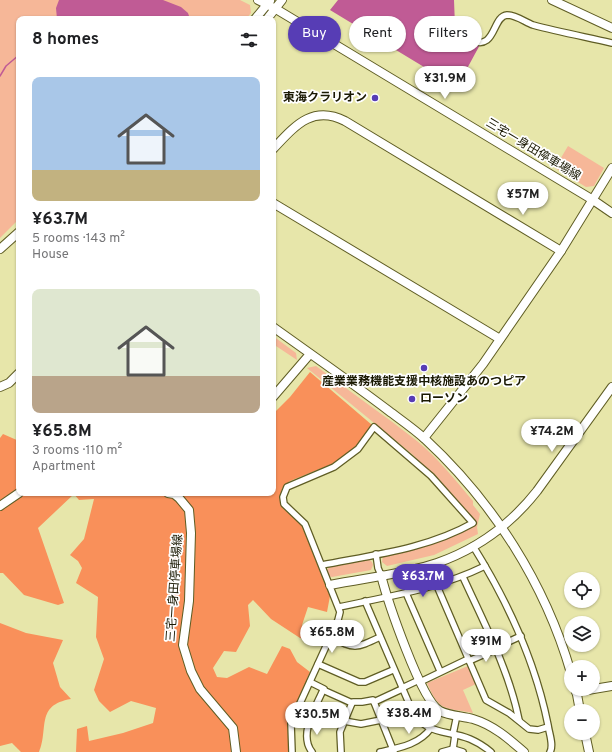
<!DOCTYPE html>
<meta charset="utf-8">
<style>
:root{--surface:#fff;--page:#f2f2f2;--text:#202124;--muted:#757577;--accent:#573db5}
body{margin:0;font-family:Overpass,"Noto Sans JP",sans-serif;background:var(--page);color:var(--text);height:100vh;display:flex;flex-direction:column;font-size:15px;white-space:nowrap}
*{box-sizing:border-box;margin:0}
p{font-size:13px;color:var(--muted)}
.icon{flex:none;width:22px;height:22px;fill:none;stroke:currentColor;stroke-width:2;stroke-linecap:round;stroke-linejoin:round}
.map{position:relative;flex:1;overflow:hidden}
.sheet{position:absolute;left:16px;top:16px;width:260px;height:480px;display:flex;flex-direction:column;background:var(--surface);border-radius:8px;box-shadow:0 1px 3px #0004}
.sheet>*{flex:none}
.top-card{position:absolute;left:288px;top:16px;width:264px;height:36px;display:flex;gap:8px}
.fabs{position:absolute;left:564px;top:572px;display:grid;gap:8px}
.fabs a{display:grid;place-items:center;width:36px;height:36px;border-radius:50%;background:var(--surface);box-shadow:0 1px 3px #0004;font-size:20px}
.price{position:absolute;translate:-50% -34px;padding:0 9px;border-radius:14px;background:#fff;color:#222;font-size:13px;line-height:26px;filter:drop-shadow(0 1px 2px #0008)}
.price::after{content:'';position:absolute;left:50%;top:24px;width:12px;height:9px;margin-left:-6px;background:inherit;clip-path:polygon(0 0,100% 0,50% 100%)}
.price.on{background:var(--accent);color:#fff}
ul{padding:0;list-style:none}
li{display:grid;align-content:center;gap:8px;height:212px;padding:0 16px}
li span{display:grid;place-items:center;height:124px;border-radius:8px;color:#555}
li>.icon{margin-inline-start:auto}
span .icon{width:72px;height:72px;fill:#fffc;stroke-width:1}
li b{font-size:17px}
h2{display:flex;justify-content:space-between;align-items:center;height:48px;padding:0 16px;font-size:17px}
.chip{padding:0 14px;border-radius:18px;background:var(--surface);box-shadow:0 1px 3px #0004;font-size:14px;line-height:36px}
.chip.on{background:var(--accent);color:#fff}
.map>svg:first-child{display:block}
.green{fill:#f6b798}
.forest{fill:#f9905a}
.water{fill:#c05b95}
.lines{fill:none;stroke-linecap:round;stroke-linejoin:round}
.stream{stroke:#c05b95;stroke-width:1.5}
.street-casing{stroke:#5f5d24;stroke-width:8}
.secondary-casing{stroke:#5f5d24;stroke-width:10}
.street{stroke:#fff;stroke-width:5.5}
.secondary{stroke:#fff;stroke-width:8}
.poi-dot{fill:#573db5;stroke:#fff;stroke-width:1.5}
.labels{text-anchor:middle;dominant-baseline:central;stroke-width:3.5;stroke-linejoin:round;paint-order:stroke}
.poi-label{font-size:12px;font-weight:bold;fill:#1a1903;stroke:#fff;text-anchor:end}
.street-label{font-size:12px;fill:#1a1903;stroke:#fff}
</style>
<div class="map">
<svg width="612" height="752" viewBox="0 0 612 752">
<rect width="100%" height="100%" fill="#e7e6aa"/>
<!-- green -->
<g class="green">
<polygon points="0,0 240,0 250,5 251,13 246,19 19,19 19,219 0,238"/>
<polygon points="568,146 604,168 594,186 586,187 555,168"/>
<polygon points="273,336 296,353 297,360 273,344"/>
<path d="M316,366C349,391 384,415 417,441C438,458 456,481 473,501V505L480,514L477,527L478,534L434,555L387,566L382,562L383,556C416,549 448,542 477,523L412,454L307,368Z"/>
<polygon points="368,559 372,562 373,565 371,570 332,577 328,576 326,572 329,567"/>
<path d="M468,666L476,684L463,690L473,713C444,707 440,713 427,683Z"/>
</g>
<!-- forest -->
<g class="forest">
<polygon points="310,372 372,425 357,447 332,464 290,481 283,487 280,495 281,506 302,526 330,596 327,612 308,607 302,625 305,631 313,631 314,642 300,638 271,619 253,600 248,605 250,626 236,652 224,651 213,668 217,677 227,678 249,667 267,674 282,646 290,649 297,662 310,672 290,719 291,752 76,752 77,729 87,726 89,741 123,733 153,723 156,708 131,701 110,712 99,701 94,690 104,659 96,637 98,597 76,583 82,568 78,561 70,555 84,539 94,499 79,500 74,494 38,528 64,603 58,605 24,595 3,573 0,573 0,438 3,434 19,441 19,493 273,493 273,414 290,397"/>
<path d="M0,623L26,633L63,640L53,663L60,687L71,699C35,705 49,729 39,752H21L12,743L0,746Z"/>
</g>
<!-- water -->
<g class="water">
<polygon points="59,0 163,0 181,7 188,13 190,19 57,19 56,8"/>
<polygon points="338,0 454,0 455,26 467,36 482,41 457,87 330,10"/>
</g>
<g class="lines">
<!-- stream -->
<polyline class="stream" points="0,76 6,66 19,55"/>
<defs>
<g id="street">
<path d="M471,40C496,52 492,16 507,15C516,15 525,22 533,25C559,32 586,37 612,43"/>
<path d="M473,546C508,602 535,660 548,725C549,733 554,745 550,752"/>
<polyline points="376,554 378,568 381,575"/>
<path d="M463,577C484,623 509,670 519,720"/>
<polyline points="437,586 486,700 509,713 529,729 538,730 548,727"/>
<polyline points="406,593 440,671"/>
<path d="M365,601L411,708C426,737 446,729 470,739C477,742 485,747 491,752"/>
<path d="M339,607C390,596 438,589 485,566"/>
<path d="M330,637C355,649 355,649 380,637"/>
<polyline points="495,648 521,636"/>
<polyline points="469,661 496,649"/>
<polyline points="318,664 359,682 365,682 393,670"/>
<polyline points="310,682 324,689 323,690 352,703 353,702 362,702 373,700 374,702 402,689"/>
<polyline points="420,682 468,659"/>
<polyline points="402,688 419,680"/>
<polyline points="374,702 394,752"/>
<polyline points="344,721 361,724 381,720"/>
<polyline points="453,734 457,715"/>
<polyline points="453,749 455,735"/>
<path d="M292,752L291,723L338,620L340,612L305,524L284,504L283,497L287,487L334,467L358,449L374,427L431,476L473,523C427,549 373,555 322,565"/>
<path d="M312,752C298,734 316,707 323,690"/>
<polyline points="341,752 340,732 352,703"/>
<path d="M380,752C398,748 419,745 431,728"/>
<polyline points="442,752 453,749 463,752"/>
</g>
<g id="secondary">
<polyline points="258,0 276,9 593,200 612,213"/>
<polyline points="552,0 612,28"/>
<polyline points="255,19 270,1"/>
<polyline points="267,19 282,0"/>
<path d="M273,149C294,127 312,104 345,121L561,251L483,364L424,438"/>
<polyline points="273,203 500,339"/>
<polyline points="0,249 19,232"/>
<polyline points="561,251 612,168"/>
<path d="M273,327C312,355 351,382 389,411C401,420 414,429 425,439C493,502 545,583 571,673"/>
<polyline points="0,387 9,383 19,373"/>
<polyline points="273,397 310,354"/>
<polyline points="168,493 174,494 179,498 189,510 191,533 189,601 183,645 191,671 200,689 233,728 236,752"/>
<polyline points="0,506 19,493"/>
<path d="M381,575C387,599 421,701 440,711C450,716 462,716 473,719C493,725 508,738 524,752"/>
<path d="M330,585C364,578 405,574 437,563C477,549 511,524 537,491L612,387"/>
<polyline points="576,689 580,711"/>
<polyline points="576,692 612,686"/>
<polyline points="585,733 589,752"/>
</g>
</defs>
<!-- street casing -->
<use href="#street" class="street-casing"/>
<!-- secondary casing -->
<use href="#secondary" class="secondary-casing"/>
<!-- street -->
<use href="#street" class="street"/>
<!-- secondary -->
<use href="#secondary" class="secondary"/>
</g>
<!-- markers -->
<g class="poi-dot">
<circle cx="375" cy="98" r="4"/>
<circle cx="424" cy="368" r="4"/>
<circle cx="412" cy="399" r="4"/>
</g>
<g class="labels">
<!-- poi labels -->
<g class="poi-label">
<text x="367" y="98">東海クラリオン</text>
<text x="424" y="382" text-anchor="middle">産業業務機能支援中核施設あのつピア</text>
<text x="420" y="399" text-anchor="start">ローソン</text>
</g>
<!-- street labels -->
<g class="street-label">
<text transform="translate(533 150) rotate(31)">三宅一身田停車場線</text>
<text transform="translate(175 588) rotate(-86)">三宅一身田停車場線</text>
</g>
</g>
</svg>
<div class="fabs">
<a><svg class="icon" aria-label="locate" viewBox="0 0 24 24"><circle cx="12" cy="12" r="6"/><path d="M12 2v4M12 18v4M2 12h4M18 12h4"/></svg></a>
<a><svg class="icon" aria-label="layers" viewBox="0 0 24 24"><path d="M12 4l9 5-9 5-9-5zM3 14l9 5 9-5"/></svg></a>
<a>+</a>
<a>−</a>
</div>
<b class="price" style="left:445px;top:100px">¥31.9M</b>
<b class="price" style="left:523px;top:216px">¥57M</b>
<b class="price" style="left:552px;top:453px">¥74.2M</b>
<b class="price on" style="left:423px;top:598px">¥63.7M</b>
<b class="price" style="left:332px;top:654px">¥65.8M</b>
<b class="price" style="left:486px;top:663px">¥91M</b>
<b class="price" style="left:409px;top:735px">¥38.4M</b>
<b class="price" style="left:317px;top:736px">¥30.5M</b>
<div class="top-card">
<a class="chip on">Buy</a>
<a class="chip">Rent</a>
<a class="chip">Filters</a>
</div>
<section class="sheet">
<h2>8 homes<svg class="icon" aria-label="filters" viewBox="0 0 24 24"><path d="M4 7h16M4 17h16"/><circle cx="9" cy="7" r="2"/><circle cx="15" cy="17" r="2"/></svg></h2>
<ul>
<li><span style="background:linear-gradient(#a9c7e8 75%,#c2b280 0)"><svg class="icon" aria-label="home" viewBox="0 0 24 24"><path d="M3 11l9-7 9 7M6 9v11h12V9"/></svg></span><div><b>¥63.7M</b><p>5 rooms · 143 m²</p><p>House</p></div></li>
<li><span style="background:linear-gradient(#dfe7d0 70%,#b9a48a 0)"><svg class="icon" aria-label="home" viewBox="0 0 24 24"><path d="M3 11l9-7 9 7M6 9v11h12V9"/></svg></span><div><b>¥65.8M</b><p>3 rooms · 110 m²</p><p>Apartment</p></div></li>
</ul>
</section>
</div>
